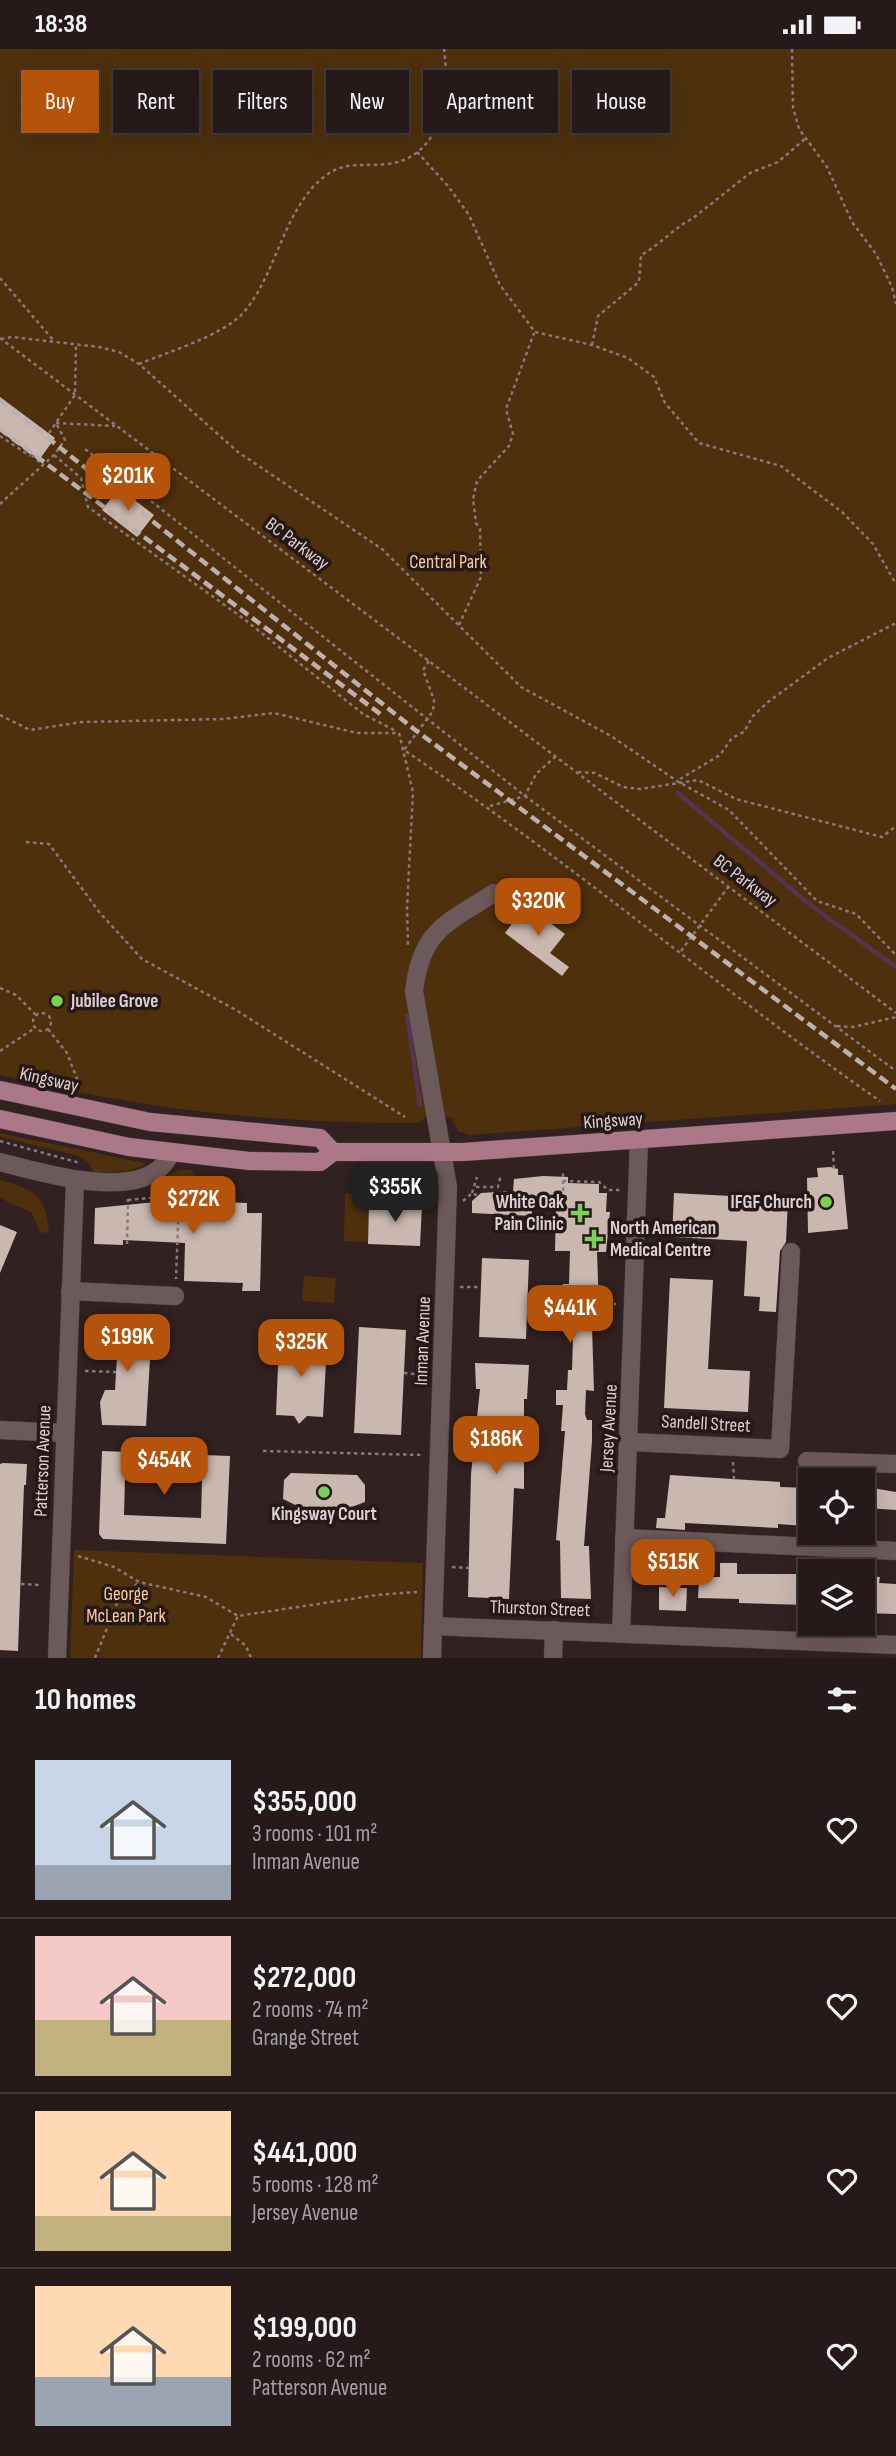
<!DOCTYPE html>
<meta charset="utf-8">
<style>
:root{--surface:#251919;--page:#312626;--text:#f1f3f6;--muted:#a3a0a2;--line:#423838;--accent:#b45309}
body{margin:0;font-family:"Sofia Sans Condensed",sans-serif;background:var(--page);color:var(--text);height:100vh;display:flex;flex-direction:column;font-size:26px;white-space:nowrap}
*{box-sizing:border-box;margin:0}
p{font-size:23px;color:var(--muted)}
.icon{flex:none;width:38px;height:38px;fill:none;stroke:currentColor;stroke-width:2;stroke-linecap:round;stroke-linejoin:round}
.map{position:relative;height:1609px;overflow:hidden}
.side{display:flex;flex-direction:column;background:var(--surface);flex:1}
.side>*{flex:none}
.banner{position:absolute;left:21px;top:21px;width:854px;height:63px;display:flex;gap:14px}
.tools{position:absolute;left:798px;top:1419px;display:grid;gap:14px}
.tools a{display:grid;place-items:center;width:77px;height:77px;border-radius:0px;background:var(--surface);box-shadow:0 7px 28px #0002,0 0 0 2px var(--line);font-size:35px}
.price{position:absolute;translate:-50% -60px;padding:0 16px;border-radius:14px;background:var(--accent);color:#fff;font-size:23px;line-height:46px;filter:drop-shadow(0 2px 4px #0008)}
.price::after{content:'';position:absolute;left:50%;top:42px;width:21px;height:16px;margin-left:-10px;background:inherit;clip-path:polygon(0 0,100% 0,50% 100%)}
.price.current{background:#222;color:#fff}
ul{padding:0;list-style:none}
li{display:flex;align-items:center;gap:21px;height:175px;padding:0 35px}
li+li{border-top:2px solid var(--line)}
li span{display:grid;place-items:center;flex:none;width:196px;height:140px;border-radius:0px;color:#555}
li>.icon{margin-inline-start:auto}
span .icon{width:84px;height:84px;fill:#fffc;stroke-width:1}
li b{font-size:30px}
h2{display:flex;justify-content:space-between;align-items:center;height:84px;padding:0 35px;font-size:30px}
.pill{padding:0 24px;border-radius:0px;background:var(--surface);box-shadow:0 7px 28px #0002,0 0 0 2px var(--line);font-size:24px;line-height:63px}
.pill.current{background:var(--accent);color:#fff}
.status{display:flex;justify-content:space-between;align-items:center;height:49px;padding:0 35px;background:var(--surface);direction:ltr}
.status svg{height:19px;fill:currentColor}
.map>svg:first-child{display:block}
.green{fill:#4e300c}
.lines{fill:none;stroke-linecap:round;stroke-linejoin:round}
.stream{stroke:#573253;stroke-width:4.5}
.building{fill:#cab7af;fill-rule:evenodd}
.minor-casing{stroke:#4b3d3e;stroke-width:19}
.major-casing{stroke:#4b3d3e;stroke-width:19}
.path{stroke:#887a7a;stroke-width:2.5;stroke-dasharray:3.5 3.5;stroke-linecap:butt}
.minor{stroke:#6c5959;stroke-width:18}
.major{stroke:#ac7889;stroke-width:18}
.rail{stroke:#bcb0b0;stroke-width:4.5;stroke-dasharray:10 5;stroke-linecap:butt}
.poi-dot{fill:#79d157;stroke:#271818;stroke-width:2.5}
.labels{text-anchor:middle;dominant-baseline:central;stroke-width:7;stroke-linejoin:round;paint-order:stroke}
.street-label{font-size:19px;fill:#dbd0d0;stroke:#271818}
.park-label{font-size:19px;fill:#fbcb9b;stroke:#271818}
.poi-label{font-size:19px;font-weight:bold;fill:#dbd0d0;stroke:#271818;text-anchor:start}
</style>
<div class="status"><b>18:38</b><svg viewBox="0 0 49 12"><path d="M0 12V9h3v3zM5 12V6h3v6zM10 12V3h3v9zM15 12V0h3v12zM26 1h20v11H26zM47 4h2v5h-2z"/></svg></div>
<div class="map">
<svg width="896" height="1609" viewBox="0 0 896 1609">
<rect width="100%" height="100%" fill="#312121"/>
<!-- green -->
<g class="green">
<path d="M0,0H896V1055L469,1086L458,1082L451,1068L428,1066L418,1074C269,1074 146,1061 0,1026Z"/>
<polygon points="0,1084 144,1114 145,1116 128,1122 94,1124 89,1114 79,1107 0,1088"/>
<polygon points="179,1121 190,1121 196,1126 162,1139 167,1128"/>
<path d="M0,1131C35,1141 46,1146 49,1184L40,1183L32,1164L0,1149Z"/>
<polygon points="345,1145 369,1145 368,1193 344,1192"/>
<polygon points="304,1227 336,1229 334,1254 302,1252"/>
<polygon points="74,1501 423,1514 421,1609 70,1609"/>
</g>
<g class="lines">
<!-- stream -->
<g class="stream">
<polyline points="678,744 809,855 896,918"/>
<polyline points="407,966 420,1056"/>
</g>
</g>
<!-- building -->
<g class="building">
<polygon points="0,348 55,389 39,411 0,382"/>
<polygon points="119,439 154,466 137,488 102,461"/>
<polygon points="526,856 565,885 550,904 569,918 562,927 505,884"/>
<polygon points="830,1118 838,1120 838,1126 843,1126 848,1180 808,1184 807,1129 818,1128 817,1119"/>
<polygon points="543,1127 568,1128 568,1134 599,1135 599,1144 607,1144 606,1163 610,1163 606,1203 597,1203 599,1258 597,1278 592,1278 594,1342 586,1341 585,1365 587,1371 592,1371 592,1392 584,1497 589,1497 591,1550 561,1549 560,1492 556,1491 565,1382 561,1382 563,1356 556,1356 556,1341 567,1341 568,1321 572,1321 573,1288 567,1288 567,1271 563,1271 563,1235 569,1235 570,1202 555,1202 556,1157 532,1156 532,1167 472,1164 472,1152 481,1144 513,1142 514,1130"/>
<polygon points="674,1144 788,1150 786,1193 780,1202 776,1263 759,1262 760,1248 744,1247 747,1192 672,1188"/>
<polygon points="176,1151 247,1154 247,1164 262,1164 260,1242 242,1242 243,1234 184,1232 185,1194 123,1191 123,1196 94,1195 95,1159"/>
<polygon points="369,1153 422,1156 420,1197 368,1195"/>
<polygon points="0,1176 17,1183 0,1224"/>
<polygon points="482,1209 529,1211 526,1290 479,1288"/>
<polygon points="670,1229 713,1231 708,1320 750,1322 748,1363 664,1359"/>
<polygon points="105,1273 152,1277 146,1377 102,1376 100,1353 105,1341 115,1341 117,1308 106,1308 102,1295"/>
<polygon points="359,1278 406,1281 401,1386 354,1384"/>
<polygon points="279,1291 327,1294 323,1368 307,1367 299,1375 294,1367 276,1366"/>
<polygon points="475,1314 529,1316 527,1350 524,1350 524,1440 514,1439 509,1550 468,1548 471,1425 480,1340 476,1340"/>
<path d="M102,1402L230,1407L226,1495L103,1490L99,1485ZM125,1428L202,1431L201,1469L124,1466Z"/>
<polygon points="3,1414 27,1415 26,1436 24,1436 18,1602 0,1601 0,1415"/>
<polygon points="291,1424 357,1426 365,1436 365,1453 322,1469 283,1450 284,1431"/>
<polygon points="670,1426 780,1433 780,1438 810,1439 810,1471 806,1471 806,1477 778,1475 778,1479 685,1474 685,1481 656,1479 657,1469 665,1469"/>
<polygon points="866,1438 896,1443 896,1461 865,1459"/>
<polygon points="720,1514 737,1514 737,1525 806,1525 806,1556 739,1554 739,1550 698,1549 699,1528 720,1528"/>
<polygon points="863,1527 880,1528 879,1534 896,1535 896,1565 863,1564"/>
<polygon points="659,1538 687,1539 686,1562 659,1561"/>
</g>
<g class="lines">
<defs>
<g id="minor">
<path d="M0,1113C39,1123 124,1149 159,1120C164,1116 168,1109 172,1103"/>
<polyline points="70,1242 175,1247"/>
<polyline points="0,1381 64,1384"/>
<polyline points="630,1393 780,1400 791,1203"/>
<polyline points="807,1412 896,1415"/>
<polyline points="624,1489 896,1502"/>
<polyline points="433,1577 896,1596"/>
<polyline points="621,1584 639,1091"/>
<polyline points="57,1609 75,1132"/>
<path d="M432,1609L448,1138L414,942C421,881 447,874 494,844"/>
<polyline points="553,1609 554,1581"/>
</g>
<g id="major">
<polyline points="0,1041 150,1073 320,1089 333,1103"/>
<polyline points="0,1070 129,1098 249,1112 320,1113 333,1103 463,1103 896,1072"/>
</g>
</defs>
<!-- minor casing -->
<use href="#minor" class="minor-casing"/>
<!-- major casing -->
<use href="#major" class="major-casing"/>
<!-- path -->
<g class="path">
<polyline points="792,0 793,58 799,80 827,118 852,173 876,205 892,238 896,255"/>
<polyline points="417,103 448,137 469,166 500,236 535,283 592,296 628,309 654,328 665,354 699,394 781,417 842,463 873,495 896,535"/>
<polyline points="0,229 54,292"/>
<polyline points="0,289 896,964"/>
<polyline points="1,290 12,288 99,298 119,303 139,315 238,403 382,500 521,638 611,687 677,732 729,761 817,852 856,865 896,906"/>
<path d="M592,296L598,267L639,233L641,206C660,196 676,177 692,170L750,124L778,113L806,89"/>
<path d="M139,315C168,303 224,286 244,263C275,226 281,173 314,137C340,110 354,118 387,115C443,109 450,44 444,0"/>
<polyline points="56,374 115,377"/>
<polyline points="49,384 75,346 76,297"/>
<polyline points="0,387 30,407"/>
<polyline points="85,400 525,747 896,1022"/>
<polyline points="32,406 43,417"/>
<polyline points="54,406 81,429 88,458 244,570 363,665 396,682"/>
<polyline points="0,455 54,406 65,391 56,374"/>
<polyline points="459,576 481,528 480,480 476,474 473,450 477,432 509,397 513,385 506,360 534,284"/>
<path d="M429,612L423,621L434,651L433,662L404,701C568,811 718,939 880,1052"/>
<polyline points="0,666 30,681 82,673 223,670 274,664 357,684 399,684 413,743 407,858 408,898"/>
<polyline points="578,723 595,724 623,738 640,740 698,731 736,750 882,788 896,777"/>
<polyline points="680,730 720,706 732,689 744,683 753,667 768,653 828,609 896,574"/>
<polyline points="490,757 525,747 536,725 556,707"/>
<polyline points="26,793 49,795 100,864 142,910 236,961 405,1068"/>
<polyline points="518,863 520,864"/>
<polyline points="510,873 510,875"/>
<polyline points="681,902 729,837"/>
<polyline points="0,939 16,946 36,966"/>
<circle cx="42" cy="973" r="9"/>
<polyline points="837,977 853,978 896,968"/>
<polyline points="48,980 67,1004 81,1040"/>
<polyline points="0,1002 35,979"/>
<polyline points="0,1092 80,1114"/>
<polyline points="833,1102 834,1120"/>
<polyline points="563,1132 599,1133 608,1141 620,1141"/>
<polyline points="476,1138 498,1138 501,1126"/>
<polyline points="563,1142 563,1122"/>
<polyline points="472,1144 477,1128"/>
<polyline points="128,1151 179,1146 176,1230"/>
<polyline points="400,1151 424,1152 432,1158"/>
<polyline points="463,1152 472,1144 478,1147"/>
<polyline points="201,1153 202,1129"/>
<polyline points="400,1155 401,1134"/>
<polyline points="127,1195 128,1150"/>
<polyline points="460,1238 481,1238"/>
<polyline points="600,1255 616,1255"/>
<polyline points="85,1322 116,1323"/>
<polyline points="404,1324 426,1326"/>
<polyline points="454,1379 474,1380"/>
<polyline points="263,1402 422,1406"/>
<polyline points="733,1413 734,1431"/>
<polyline points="78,1507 114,1518 139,1533 206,1548 238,1567 377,1546 417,1543"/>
<polyline points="452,1518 469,1519"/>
<polyline points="21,1535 39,1536"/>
<polyline points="231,1585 246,1597 251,1609"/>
<polyline points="95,1609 118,1552 139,1533"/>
<polyline points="218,1609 238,1567"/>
</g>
<!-- minor -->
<use href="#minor" class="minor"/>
<!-- major -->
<use href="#major" class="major"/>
<!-- rail -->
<g class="rail">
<polyline points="0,351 414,680 896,1040"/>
<polyline points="0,380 383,667"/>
</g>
</g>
<!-- markers -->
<g class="poi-dot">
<circle cx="57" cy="952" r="7"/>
<circle cx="826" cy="1153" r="7"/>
<path d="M576.5 1153.5h7v7h7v7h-7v7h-7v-7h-7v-7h7z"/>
<path d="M590.5 1179.5h7v7h7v7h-7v7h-7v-7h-7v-7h7z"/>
<circle cx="324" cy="1443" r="7"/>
</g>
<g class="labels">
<!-- street labels -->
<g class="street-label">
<text transform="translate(297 495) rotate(37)">BC Parkway</text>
<text transform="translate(745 832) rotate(37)">BC Parkway</text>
<text transform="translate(49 1031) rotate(13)">Kingsway</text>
<text transform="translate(613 1072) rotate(-4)">Kingsway</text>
<text transform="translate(423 1292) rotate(-88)">Inman Avenue</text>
<text transform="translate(706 1375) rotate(3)">Sandell Street</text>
<text transform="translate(609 1379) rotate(-87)">Jersey Avenue</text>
<text transform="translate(43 1412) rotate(-88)">Patterson Avenue</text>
<text transform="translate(540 1560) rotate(2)">Thurston Street</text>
</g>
<!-- park labels -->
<g class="park-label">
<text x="448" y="513">Central Park</text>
<text x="126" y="1545">George<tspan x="126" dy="22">McLean Park</tspan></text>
</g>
<!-- poi labels -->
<g class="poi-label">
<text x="71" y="952">Jubilee Grove</text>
<text x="564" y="1153" text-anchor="end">White Oak<tspan x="564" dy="22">Pain Clinic</tspan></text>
<text x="812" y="1153" text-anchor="end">IFGF Church</text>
<text x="610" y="1179">North American<tspan x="610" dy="22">Medical Centre</tspan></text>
<text x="324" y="1465" text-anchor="middle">Kingsway Court</text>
</g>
</g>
</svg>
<div class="tools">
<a><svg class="icon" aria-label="locate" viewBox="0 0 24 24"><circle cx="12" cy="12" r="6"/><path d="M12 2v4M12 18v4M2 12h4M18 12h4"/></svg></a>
<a><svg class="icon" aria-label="layers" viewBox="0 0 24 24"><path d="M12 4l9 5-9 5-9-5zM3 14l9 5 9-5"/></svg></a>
</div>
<b class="price" style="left:128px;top:464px">$201K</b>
<b class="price" style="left:538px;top:889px">$320K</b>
<b class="price current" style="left:395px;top:1175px">$355K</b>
<b class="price" style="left:193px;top:1187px">$272K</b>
<b class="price" style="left:570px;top:1296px">$441K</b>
<b class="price" style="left:127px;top:1325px">$199K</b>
<b class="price" style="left:301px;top:1330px">$325K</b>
<b class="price" style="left:496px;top:1427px">$186K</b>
<b class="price" style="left:164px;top:1448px">$454K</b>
<b class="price" style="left:673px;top:1550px">$515K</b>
<div class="banner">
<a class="pill current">Buy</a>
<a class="pill">Rent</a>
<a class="pill">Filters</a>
<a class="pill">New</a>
<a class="pill">Apartment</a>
<a class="pill">House</a>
</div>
</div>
<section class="side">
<h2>10 homes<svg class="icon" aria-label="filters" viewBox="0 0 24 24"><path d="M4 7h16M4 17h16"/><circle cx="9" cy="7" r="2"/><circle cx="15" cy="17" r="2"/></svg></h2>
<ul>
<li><span style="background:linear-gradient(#c9d6e8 75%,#9aa5b1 0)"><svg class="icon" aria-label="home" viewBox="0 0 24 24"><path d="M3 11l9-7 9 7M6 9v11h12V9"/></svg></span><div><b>$355,000</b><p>3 rooms · 101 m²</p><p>Inman Avenue</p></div><svg class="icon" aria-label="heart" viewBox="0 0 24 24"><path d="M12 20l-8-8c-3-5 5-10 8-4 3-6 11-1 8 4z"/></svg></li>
<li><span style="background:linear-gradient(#f6c9c9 60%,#c2b280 0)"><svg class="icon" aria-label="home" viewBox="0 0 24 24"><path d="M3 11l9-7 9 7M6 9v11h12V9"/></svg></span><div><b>$272,000</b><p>2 rooms · 74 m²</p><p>Grange Street</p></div><svg class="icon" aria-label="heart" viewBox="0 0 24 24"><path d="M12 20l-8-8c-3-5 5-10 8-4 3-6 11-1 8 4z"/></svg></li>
<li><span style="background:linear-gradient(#ffd9b3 75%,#c2b280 0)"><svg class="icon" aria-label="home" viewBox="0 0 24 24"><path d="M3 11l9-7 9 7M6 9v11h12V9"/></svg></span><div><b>$441,000</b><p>5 rooms · 128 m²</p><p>Jersey Avenue</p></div><svg class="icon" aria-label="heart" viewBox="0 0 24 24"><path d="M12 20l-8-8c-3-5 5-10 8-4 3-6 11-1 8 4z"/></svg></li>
<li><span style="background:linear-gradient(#ffd9b3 65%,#9aa5b1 0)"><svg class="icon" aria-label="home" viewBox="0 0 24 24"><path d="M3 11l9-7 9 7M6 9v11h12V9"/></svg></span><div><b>$199,000</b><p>2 rooms · 62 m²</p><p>Patterson Avenue</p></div><svg class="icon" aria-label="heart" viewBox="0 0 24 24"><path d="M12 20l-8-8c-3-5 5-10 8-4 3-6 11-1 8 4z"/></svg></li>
</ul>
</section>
